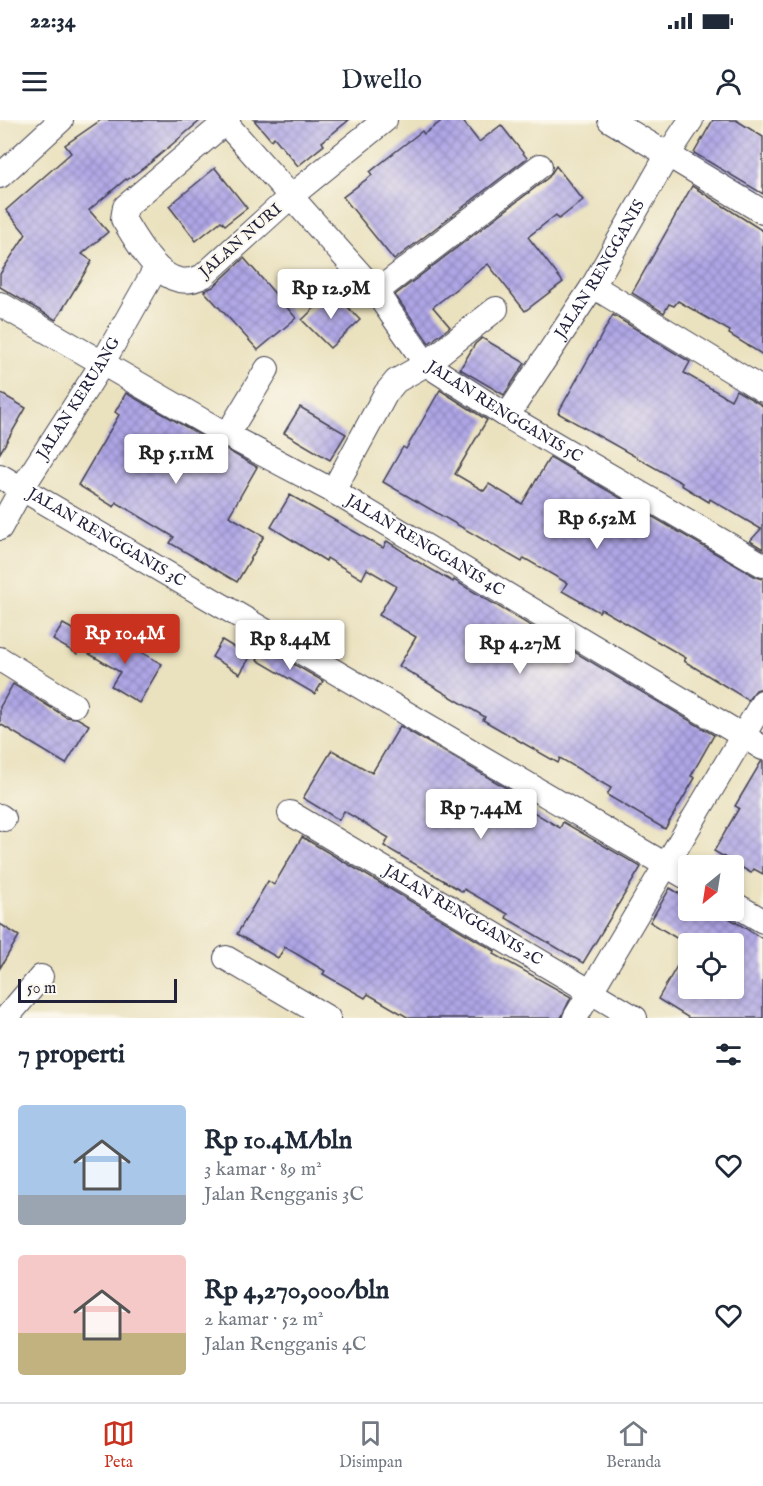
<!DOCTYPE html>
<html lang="id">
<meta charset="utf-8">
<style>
:root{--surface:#fff;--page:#f2f2f3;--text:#1f2937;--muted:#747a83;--line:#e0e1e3;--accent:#c8321e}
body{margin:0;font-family:"IM FELL English",serif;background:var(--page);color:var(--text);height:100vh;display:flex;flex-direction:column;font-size:22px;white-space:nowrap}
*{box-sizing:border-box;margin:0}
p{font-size:20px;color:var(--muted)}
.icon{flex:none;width:33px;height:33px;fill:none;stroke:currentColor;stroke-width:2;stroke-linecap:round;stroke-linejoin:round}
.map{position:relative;height:898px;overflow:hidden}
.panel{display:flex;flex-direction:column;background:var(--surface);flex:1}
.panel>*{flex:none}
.needle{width:39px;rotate:210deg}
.buttons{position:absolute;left:678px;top:735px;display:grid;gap:12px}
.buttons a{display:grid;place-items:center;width:66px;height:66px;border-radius:6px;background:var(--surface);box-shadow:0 3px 9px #0003;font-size:30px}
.scale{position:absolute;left:18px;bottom:15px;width:159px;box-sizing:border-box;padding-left:6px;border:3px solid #22223b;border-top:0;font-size:16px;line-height:21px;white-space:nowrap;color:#22223b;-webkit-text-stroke:4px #fbf7ec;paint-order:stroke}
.price{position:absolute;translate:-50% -51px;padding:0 14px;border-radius:6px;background:#fff;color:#222;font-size:20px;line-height:39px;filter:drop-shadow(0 2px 3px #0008)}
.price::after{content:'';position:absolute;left:50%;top:36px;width:18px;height:14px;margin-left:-9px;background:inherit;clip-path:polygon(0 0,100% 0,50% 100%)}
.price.selected{background:var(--accent);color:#fff}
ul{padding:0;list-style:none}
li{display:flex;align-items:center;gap:18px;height:150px;padding:0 18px}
li span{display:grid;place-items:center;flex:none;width:168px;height:120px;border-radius:6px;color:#555}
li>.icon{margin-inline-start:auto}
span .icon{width:72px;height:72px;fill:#fffc;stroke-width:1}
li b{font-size:26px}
h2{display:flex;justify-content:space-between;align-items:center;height:72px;padding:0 18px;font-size:26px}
.status{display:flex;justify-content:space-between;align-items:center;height:42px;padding:0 30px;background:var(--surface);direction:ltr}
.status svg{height:16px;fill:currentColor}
header{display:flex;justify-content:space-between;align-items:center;height:78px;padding:0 18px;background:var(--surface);font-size:27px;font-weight:600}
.dock{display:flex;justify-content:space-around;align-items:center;height:84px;border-top:2px solid var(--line);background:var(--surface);font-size:16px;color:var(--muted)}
.dock a{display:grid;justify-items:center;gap:3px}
.dock .selected{color:var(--accent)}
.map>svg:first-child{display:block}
.building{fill:url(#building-cross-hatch)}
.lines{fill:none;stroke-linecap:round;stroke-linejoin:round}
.minor-casing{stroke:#403f4f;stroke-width:26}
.minor{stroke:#fff;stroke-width:24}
.labels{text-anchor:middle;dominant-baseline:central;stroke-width:4.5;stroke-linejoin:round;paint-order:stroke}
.street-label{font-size:16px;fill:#22223b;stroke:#fbf7ec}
</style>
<div class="status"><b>22:34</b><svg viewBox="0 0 49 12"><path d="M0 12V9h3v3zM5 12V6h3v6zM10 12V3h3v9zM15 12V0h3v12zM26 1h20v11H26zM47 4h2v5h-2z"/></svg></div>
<header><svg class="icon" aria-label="menu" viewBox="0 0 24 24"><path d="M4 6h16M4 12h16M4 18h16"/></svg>Dwello<svg class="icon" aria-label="person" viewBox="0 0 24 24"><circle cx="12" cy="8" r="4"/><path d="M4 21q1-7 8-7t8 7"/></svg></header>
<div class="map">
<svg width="763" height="898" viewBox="0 0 763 898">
<defs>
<pattern id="building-cross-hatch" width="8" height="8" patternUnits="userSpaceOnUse" patternTransform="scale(1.5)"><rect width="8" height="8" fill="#afa6e6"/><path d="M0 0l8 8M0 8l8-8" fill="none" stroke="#8e87bc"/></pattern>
</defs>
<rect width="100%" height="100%" fill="#fbf7ec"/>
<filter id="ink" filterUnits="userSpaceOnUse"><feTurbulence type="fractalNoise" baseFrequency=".0167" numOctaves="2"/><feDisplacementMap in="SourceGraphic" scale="12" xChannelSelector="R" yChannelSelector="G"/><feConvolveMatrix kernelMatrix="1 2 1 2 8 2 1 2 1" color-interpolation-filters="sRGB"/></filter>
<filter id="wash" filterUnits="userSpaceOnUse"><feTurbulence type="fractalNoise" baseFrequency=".008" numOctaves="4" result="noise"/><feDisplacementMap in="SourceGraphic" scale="24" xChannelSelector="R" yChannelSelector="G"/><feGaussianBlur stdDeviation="1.35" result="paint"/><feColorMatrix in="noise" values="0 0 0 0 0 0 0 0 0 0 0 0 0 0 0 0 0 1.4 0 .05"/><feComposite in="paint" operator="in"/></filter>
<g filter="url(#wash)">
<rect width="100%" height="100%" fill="#eae1be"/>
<g id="blocks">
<!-- building -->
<g class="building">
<polygon points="101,0 201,0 150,43 127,60 126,59 89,90 108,112 82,134 92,141 56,200 0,167 0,154 26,114 6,90 71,33 65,25"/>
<polygon points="254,0 349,0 322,22 324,25 298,46 274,17 271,20"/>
<polygon points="443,0 462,0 479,22 501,5 527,38 394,140 343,77 372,55 370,52 395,32 422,11 424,14"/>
<polygon points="713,0 736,0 763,17 763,74 694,33"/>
<polygon points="556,46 583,80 559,99 556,95 528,117 563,162 525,191 488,144 433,187 450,207 429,223 395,175 549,57"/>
<polygon points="215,48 247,88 225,105 221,101 196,121 169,86"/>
<polygon points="692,66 763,111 763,235 729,214 730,211 678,181 674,186 669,184 664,193 632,173"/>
<polygon points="244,138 296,198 258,230 204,171 213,167"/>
<polygon points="332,171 360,200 330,228 302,200"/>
<polygon points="613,195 690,242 684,253 731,280 736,270 763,286 763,429 750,421 761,409 710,379 709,382 681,365 682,363 558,293"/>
<polygon points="482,218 525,243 504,275 460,249 475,224"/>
<polygon points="440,270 487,300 455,354 484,371 489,364 522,384 550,337 756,457 763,459 763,568 756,570 748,580 684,541 686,538 643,513 601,489 599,492 562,471 567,463 524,438 522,442 383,362 403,327 406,329"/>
<polygon points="0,273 26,288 0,333"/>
<polygon points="126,273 257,347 229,396 264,416 237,462 170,423 174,417 116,382 114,387 78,365 119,295 115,292"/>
<polygon points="300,287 346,314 330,340 284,313"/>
<polygon points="290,375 383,428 387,421 407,434 406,435 453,462 454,460 714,615 691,656 695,658 665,709 607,675 611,668 560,638 558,643 516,619 483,600 485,597 399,546 416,517 379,495 396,466 367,449 362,459 327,438 326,441 271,407"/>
<polygon points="63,504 87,517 77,534 53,520"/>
<polygon points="100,509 162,544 139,583 111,566 120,552 86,532"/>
<polygon points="222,520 250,537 240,554 212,537"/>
<polygon points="264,527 323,561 315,574 257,540"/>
<polygon points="13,564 66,597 77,598 89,605 66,644 0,604 0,587"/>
<polygon points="400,606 518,675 515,681 560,708 563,702 641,747 583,843 506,798 508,794 464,769 463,772 384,726 389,718 344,691 339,700 303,678 332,630 372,653"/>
<polygon points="761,642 763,642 763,754 754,749 751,753 714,731 739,688 735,686"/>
<polygon points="302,717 495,831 494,834 571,877 561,898 409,898 368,874 365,878 323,854 325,851 285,827 278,838 237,814 268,761 274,765"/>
<polygon points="670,768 688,779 688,790 716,790 763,819 763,898 689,898 658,879 688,827 688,868 734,868 734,824 686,824 650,802"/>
<polygon points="0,804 19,816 0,848"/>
</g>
</g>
</g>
<g filter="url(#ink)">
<use href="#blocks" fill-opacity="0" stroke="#403f4f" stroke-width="1.5"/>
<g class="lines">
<defs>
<g id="minor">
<path id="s1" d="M223,0L376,172L426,244L507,296L763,445"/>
<path d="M228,0L125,87L123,99C140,126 165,176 203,156L290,77L385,0"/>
<polyline points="610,0 763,92"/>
<polyline points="0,56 61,0"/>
<polyline points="593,166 763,270"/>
<polyline points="376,172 540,46"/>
<path id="s2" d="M0,184L227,315L333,371L763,628"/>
<path id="s3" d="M507,296L593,166L667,36L691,0"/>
<polyline points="227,315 267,249"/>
<path id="s4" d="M0,356L688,758"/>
<polyline points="333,371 386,273 396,261 426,244 496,189"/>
<path id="s5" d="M0,408L22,368L102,244L156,148"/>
<polyline points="0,539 74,585"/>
<path id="s6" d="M290,693L635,898"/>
<polyline points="0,696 4,699"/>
<polyline points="734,784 763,801"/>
<polyline points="226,838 328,898"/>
<polyline points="6,898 41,857"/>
<polyline points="575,898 763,582"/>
</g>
</defs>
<!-- minor casing -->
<use href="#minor" class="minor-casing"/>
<!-- minor -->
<use href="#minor" class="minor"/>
</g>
</g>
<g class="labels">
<!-- street labels -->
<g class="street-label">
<text transform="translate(241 121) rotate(-41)">JALAN NURI</text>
<text stroke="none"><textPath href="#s3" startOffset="174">JALAN RENGGANIS</textPath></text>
<text stroke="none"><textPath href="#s5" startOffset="152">JALAN KERUANG</textPath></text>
<text stroke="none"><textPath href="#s1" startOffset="410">JALAN RENGGANIS 5C</textPath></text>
<text stroke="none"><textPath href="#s4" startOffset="123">JALAN RENGGANIS 3C</textPath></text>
<text stroke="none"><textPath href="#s2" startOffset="489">JALAN RENGGANIS 4C</textPath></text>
<text stroke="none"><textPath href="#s6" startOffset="201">JALAN RENGGANIS 2C</textPath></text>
</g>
</g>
</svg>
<div class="buttons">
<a><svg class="needle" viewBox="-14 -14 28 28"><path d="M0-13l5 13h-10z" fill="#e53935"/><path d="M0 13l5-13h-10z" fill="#747a83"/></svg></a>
<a><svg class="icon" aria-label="locate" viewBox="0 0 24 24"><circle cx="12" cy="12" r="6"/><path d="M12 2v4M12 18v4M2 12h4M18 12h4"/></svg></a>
</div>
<div class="scale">50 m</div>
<b class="price" style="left:331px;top:200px">Rp 12.9M</b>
<b class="price" style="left:176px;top:365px">Rp 5.11M</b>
<b class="price" style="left:597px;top:430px">Rp 6.52M</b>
<b class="price selected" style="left:125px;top:545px">Rp 10.4M</b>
<b class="price" style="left:290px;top:551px">Rp 8.44M</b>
<b class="price" style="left:520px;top:555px">Rp 4.27M</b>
<b class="price" style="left:481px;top:720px">Rp 7.44M</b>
</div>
<section class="panel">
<h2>7 properti<svg class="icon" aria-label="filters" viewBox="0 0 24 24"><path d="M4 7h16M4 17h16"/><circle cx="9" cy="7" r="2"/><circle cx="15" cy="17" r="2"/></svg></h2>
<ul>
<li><span style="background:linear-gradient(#a9c7e8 75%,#9aa5b1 0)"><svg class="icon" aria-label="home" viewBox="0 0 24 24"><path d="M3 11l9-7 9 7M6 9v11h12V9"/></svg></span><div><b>Rp 10.4M/bln</b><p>3 kamar · 89 m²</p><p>Jalan Rengganis 3C</p></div><svg class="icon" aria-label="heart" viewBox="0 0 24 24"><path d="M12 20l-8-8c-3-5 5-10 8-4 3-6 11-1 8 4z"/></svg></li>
<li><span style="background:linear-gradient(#f6c9c9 65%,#c2b280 0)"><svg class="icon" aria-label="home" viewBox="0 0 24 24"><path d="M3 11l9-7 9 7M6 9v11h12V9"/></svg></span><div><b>Rp 4,270,000/bln</b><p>2 kamar · 52 m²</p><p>Jalan Rengganis 4C</p></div><svg class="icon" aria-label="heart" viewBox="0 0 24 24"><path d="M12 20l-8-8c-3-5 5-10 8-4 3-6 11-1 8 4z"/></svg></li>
</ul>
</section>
<nav class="dock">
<a class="selected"><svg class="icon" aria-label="map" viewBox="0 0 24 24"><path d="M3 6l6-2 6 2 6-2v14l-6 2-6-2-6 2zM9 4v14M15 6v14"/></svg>Peta</a>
<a><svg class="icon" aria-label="saved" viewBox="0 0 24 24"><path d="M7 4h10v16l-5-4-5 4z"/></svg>Disimpan</a>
<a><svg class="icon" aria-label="home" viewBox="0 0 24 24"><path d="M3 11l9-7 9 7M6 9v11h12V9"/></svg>Beranda</a>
</nav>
